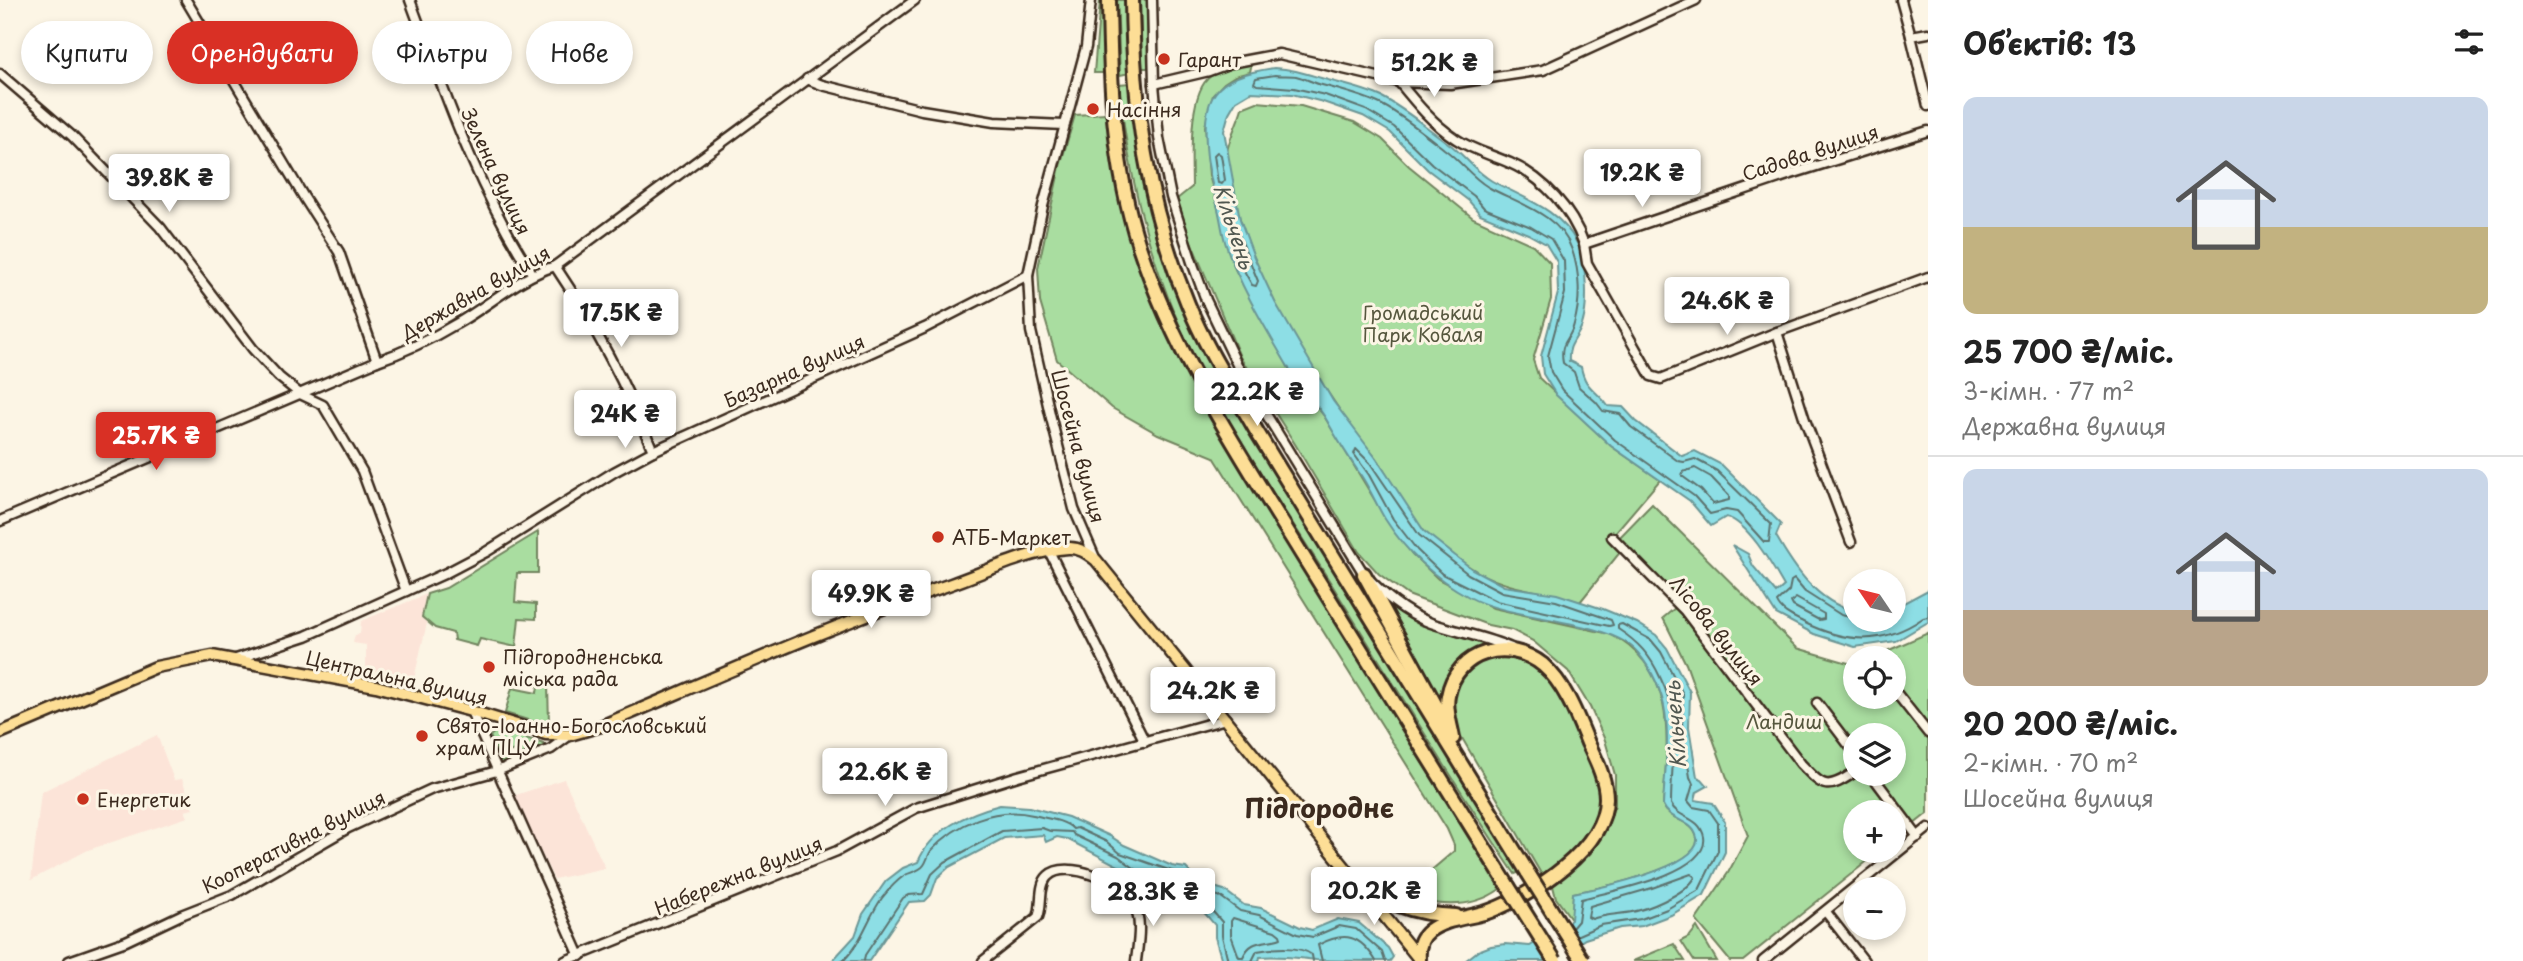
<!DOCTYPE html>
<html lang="uk">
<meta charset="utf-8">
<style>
:root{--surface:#fff;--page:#f2f2f2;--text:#222;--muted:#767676;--line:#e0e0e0;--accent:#d93025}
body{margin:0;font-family:"Playpen Sans",sans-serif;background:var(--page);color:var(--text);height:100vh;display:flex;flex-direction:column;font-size:26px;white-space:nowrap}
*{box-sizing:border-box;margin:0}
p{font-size:23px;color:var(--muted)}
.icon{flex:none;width:38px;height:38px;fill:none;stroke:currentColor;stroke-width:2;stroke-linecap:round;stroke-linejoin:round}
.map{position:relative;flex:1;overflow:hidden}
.drawer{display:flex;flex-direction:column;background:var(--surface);width:595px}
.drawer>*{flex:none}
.banner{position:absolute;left:21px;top:21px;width:665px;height:63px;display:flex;gap:14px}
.needle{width:46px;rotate:305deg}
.fabs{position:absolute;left:1843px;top:569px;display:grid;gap:14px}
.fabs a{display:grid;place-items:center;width:63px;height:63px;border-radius:50%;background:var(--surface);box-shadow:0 4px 10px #0003;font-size:35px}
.price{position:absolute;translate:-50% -60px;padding:0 16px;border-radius:7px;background:#fff;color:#222;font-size:23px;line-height:46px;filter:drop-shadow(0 2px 4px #0008)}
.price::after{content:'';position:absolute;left:50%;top:42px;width:21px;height:16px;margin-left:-10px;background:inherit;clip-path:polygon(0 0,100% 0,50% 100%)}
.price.current{background:var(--accent);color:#fff}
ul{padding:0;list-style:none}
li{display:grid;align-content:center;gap:14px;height:371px;padding:0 35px}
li+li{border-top:2px solid var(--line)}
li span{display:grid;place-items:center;height:217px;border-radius:14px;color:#555}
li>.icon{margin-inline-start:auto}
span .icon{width:126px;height:126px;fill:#fffc;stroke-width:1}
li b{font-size:30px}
h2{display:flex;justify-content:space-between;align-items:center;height:84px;padding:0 35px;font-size:30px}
.tag{padding:0 24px;border-radius:32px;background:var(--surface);box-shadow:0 4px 10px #0003;font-size:24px;line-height:63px}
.tag.current{background:var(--accent);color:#fff}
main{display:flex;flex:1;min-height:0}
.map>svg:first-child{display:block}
.built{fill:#fce4d8}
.green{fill:#a9dda0;stroke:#72845f;stroke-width:2;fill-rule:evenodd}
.water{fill:#8ddee5;stroke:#6c9695;stroke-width:2}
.pier{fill:#fcf5e5}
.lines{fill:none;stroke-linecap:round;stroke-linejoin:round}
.shore{stroke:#5c726e;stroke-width:2}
.minor-casing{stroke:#3b2a1e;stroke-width:13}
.major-casing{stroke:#3b2a1e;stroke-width:15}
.highway-casing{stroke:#3b2a1e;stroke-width:18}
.minor{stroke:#fcf5e5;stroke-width:8}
.major{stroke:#fdde96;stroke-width:10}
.highway{stroke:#fdde96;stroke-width:12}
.highway-bridge-casing{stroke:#3b2a1e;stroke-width:18;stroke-linecap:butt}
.highway-bridge{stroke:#fdde96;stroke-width:12}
.poi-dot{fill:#c8321e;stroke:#fcf5e5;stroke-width:2.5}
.labels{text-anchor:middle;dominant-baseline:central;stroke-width:6;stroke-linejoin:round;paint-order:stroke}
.poi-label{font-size:19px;fill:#3b2a1e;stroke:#fcf5e5;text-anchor:start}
.street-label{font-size:19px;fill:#3b2a1e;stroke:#fcf5e5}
.park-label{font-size:19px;fill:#56573e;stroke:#fcf5e5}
.water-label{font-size:21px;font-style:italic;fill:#505750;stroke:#fcf5e5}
.district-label{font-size:26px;font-weight:bold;fill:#3b2a1e;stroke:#fcf5e5}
</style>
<main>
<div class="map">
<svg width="1928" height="961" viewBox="0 0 1928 961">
<rect width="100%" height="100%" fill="#fcf5e5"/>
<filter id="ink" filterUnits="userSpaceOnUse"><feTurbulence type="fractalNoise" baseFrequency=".0143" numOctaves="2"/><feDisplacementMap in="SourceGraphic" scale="14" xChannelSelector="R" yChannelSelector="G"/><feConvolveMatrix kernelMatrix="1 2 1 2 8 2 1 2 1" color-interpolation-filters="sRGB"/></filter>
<g filter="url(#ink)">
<!-- built -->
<g class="built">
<polygon points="427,594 422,617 427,623 413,683 366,672 366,645 353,643 355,635 360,634 361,621"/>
<polygon points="157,735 174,780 182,779 193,809 185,811 188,817 88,850 31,880 41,792"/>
<polygon points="564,779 605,868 554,879 513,796"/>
</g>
<!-- green -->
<g class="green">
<polygon points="1100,0 1106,0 1105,73 1094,73"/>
<polygon points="1117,0 1128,0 1130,73 1120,75"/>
<polygon points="1140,0 1147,0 1148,68 1142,68"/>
<path d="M1252,62L1250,72L1235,76L1224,83L1213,95L1205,126L1209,175L1235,269L1294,377L1324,416L1388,522L1412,554L1438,579L1493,608L1610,634C1678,668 1668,741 1663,805C1670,822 1693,819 1697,838C1703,867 1595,889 1573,893L1572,920L1556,898L1553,886L1591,853L1601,838L1615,805V775L1605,740L1590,707L1568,671L1533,641L1512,630L1488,625L1408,595L1379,574L1359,552L1295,444L1240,357L1189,237L1177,199L1192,187C1192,161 1187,92 1211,76C1221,69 1240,66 1252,62Z"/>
<path d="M1130,83L1135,128L1155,228L1176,284L1450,758L1520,872L1515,874C1453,782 1396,687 1337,593C1288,514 1233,437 1192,353C1151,268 1128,177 1119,84Z"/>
<path d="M1257,102L1301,106L1354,122L1382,139L1409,166L1473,218L1533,245L1550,263L1551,299L1533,360L1539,378L1611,446L1660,480L1613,535L1617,540L1652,504L1797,648L1855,665V696H1894V658H1871L1928,633V813L1894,840V812H1855V850L1880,851L1743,961H1730L1696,920L1728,873L1748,836L1686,664L1663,618L1675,608L1621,551L1580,602C1542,589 1505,591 1470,567C1454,557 1436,545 1424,531C1405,510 1393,483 1377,460C1371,451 1363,444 1357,435C1303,359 1233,248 1227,153C1227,143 1239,120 1242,108ZM1855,735H1894V774H1855Z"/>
<path d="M1105,113L1124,212L1152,298L1176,355L1196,392L1248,479L1500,889C1462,917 1413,901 1374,885L1373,879L1403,884L1421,879L1454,851V845L1447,829L1214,457L1158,434L1112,408L1057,360L1040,302L1038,268L1060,166L1075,115Z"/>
<polygon points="538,532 538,573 517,573 515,602 536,604 536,619 519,618 516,647 480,639 477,646 454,640 453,633 435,628 422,617 427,594 446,588"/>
<polygon points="1387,604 1418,624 1492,647 1473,652 1443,706"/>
<path d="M1502,653C1520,659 1534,665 1548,679C1562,694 1596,765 1600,786C1602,793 1601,805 1599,812C1593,840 1564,860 1543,877L1455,726C1449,682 1459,667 1502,653Z"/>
<polygon points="548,685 549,724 544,725 505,713 512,688 537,693 538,686"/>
<polygon points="496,731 508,732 547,745 550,749 503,766 499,759 516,757 515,750 498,755 490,736"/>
<polygon points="1697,927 1717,961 1694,961 1681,941 1689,937"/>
<polygon points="1674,944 1685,961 1633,961"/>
</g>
<!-- water -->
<g class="water">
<path d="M1274,68C1292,69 1304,73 1321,78C1341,84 1362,88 1382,97C1405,109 1427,128 1448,143C1464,154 1474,171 1492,181C1523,198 1560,209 1577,243C1587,262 1590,312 1579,332C1573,343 1568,347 1569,361L1581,367C1585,389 1596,389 1608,406L1623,407L1636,421L1682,456L1695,451L1722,465L1781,524L1776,536C1795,569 1816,601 1855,612V620H1894V608L1928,590V622L1896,641L1855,647L1814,634L1776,614L1732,545L1748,554L1753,566L1776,593L1784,586C1773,567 1748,522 1726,517L1711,526L1690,501L1611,446L1556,395L1543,374L1541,356L1558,293L1557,262L1546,244L1528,234L1480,214L1469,201L1428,170L1390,132L1363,116L1323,102L1292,94L1251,92L1236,101L1229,113L1224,131L1240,219L1254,257L1275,302L1333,401L1376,458L1424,531L1472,569L1504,586L1557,594L1603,609L1637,623L1656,635L1667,648L1690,692L1689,727L1697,777L1702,779L1708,786L1697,792L1695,800L1713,803L1725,822V852L1704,895L1671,915L1642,926L1620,928L1585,939L1551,961H1465L1478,951L1491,946L1505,944L1530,946L1571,920L1573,893C1595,889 1702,867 1697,838C1693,819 1670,822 1663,805C1666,747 1678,702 1638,653C1611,619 1512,621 1469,597C1434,578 1407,554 1385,519C1377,506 1371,491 1362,477C1349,458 1337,439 1326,419C1317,404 1303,392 1294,377C1271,337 1240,288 1226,245C1222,233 1221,221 1218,209C1214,191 1209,175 1207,157C1201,95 1213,77 1274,68Z"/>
<path d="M1000,805L1029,807L1068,817L1110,836L1124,845L1172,866L1186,868L1200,883L1224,890L1244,905L1261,908L1300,927L1312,930L1338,919L1359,923L1388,948L1393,957L1390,961C1366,961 1341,961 1316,960C1297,958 1279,955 1260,957L1259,961H1222L1215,937V925L1202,910L1154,892L1128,871L1067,839L1057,837L1046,842L1043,835L1004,838L949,867L937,878L931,895L925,901L909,902L869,961H832L855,936L863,914L886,881L903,868L918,862C931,830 968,813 1000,805Z"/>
</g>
<!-- pier -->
<polygon class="pier" points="1563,921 1579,947 1557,961 1546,961 1533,940"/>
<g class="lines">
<!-- shore -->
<g class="shore">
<path d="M1275,75C1282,76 1290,75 1296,76C1305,78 1313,83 1322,85C1341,90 1360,95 1378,103C1397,111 1426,135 1444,149C1460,160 1471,177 1488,187C1517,203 1560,214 1572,250C1580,273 1581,300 1574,324C1570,341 1559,341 1563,363L1574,372L1579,387L1596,402L1603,411L1620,414L1631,427L1678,461L1684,462L1695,459L1717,471L1771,524L1769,542H1764L1737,512L1726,510L1710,514L1694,496L1615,440L1562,390L1551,372L1548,356L1565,293L1564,261L1551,239L1531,227L1484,208L1474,196L1432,164L1394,127L1366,110L1325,95L1294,88L1257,85L1254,83L1256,78Z"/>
<polygon points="1217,152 1221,155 1225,180 1222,184 1218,183 1214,155"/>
<path d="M1232,228L1237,230L1258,281L1256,286L1252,285C1242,268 1233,250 1230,231Z"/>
<polygon points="1356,449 1370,463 1419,535 1468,574 1502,592 1556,601 1611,620 1613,625 1609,626 1496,601 1442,574 1417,550 1393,519 1369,475 1354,454"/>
<polygon points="1695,468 1711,477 1729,496 1729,500 1713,504 1701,490 1682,476 1683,472"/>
<polygon points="1796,598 1824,614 1824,619 1819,620 1793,606 1791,602"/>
<path d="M1855,618L1841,615L1805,592L1794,579L1791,581L1789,591L1777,602C1781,612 1793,617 1803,622C1845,643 1883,646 1923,618L1928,617"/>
<path d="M1691,874L1695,877C1689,891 1655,906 1640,910C1624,915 1608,913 1592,919L1588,917L1590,906L1652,888Z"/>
<path d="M1233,918L1275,931L1280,935L1281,938C1265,944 1251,938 1243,957H1239L1231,935V921Z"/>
<path d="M1572,928L1578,921L1581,899C1607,892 1710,874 1704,837C1700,816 1678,819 1671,804C1671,758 1682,720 1660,677C1650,655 1638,642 1618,629V625L1622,624L1651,640L1661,652L1683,694L1682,727L1690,777L1693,784L1688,801L1693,807L1709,810L1718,823V851L1699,890L1667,909L1641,919L1601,925L1576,936"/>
<path d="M843,961C862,943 867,919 882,898C889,889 895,882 905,875C911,872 920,871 924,865C927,861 928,855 931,851C956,823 996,806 1033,815C1045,818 1065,820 1073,829L1077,828L1107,842L1120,853L1183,875L1197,889L1221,897L1240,911L1259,915L1297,934L1313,937L1339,926L1356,929L1382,952L1385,961"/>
<polyline points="864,961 865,955 903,898 908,895 923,894 932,874 945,862 1002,831 1042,828 1050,831 1072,832 1074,835 1118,856 1158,886 1207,905 1222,922 1222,936 1228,961"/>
<path d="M1252,961L1257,951C1272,948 1300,945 1312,955L1313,961"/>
<path d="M1322,961L1318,945C1345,931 1360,935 1376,961"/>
</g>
<defs>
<g id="minor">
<polyline points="186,0 305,199 339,252 377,361"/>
<path d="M410,0C445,94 477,189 532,273"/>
<polyline points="1091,0 1086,47 1043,206 1028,275 1031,331 1050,414 1074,509 1096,560"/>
<path d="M1152,0L1154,84L1159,138L1171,197L1192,262L1206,300L1242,375L1364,574C1383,594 1404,613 1431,623C1457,632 1486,637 1511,648"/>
<polyline points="1901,0 1911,36"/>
<polyline points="1928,33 1911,36 1928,106"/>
<polyline points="0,74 72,136 160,227 253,349 279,377 300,394 323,405 362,471 406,591"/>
<polyline points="807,79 822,85 922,110 994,122 1064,125"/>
<path d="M1399,82C1416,103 1433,124 1456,139C1472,150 1492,155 1510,163C1544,178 1572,210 1584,244L1788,175L1928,131"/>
<polyline points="1154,84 1209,71 1231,63 1279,54 1399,82 1450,84 1543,70 1696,0"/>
<polyline points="1584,244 1587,263 1651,376 1661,379 1777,332 1928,277"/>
<path d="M555,266C594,324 627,386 653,451"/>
<polyline points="1777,332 1805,420 1851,542"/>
<path d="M0,521L377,361C404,352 431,339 456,324C490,305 517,278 555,266L915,0"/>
<path d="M1612,537L1685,611L1801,764C1824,788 1826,791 1855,772"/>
<polyline points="1049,551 1145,742"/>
<polyline points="236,659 306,636 446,573 486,552 614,472 653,451 925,328 1028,275"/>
<polyline points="1894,690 1928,733"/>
<polyline points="1817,703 1855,753"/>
<polyline points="471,711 580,956"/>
<polyline points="1871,774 1918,837"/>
<polyline points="1826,912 1864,961"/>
<polyline points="69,961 126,941 181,915 232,895 348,828 432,789 497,771 551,749 570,735"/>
<polyline points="565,961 837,851 916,808 1018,776 1226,719"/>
<path d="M983,961L1038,917C1043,905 1038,885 1048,876C1067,858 1122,883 1133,903C1143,920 1138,943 1136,961"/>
<polyline points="1763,961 1928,828"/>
</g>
<path id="major" d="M0,733L156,667L212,656L376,686L471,711L546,734L570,735L601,726C717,677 832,625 951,584C988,571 1028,551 1068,548C1079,547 1087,553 1096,560L1419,959"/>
<g id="highway">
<path d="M1109,0C1110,83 1113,166 1139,246C1176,358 1240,454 1301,553C1370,664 1439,775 1508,886"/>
<path d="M1132,0C1133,105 1147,206 1188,304C1206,349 1233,390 1257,432L1528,873"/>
<polyline points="1364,574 1447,726"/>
<path d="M1353,876C1389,904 1410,914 1456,916"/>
<path d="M1419,959C1418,948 1420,938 1429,931C1445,918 1471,918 1490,911C1532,895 1606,849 1606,798C1606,779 1596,760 1588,743C1577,716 1565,684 1543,665C1509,637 1456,650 1448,696C1445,710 1451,725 1453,738"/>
</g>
</defs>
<!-- minor casing -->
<use href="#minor" class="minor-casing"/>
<!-- major casing -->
<use href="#major" class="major-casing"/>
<!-- highway casing -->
<use href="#highway" class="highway-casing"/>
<!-- minor -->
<use href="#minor" class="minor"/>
<!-- major -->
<use href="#major" class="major"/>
<!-- highway -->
<use href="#highway" class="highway"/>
<defs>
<g id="highway-bridge">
<polyline points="1528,873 1583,961"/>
<polyline points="1508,886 1555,961"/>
</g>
</defs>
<!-- highway-bridge casing -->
<use href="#highway-bridge" class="highway-bridge-casing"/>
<!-- highway-bridge -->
<use href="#highway-bridge" class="highway-bridge"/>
</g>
</g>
<!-- markers -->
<g class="poi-dot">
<circle cx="1164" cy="59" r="7"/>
<circle cx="1093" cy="109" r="7"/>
<circle cx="938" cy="537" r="7"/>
<circle cx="489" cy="667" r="7"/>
<circle cx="422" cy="736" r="7"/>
<circle cx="83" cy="799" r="7"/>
</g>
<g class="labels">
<!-- poi labels -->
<g class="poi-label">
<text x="1178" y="59">Гарант</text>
<text x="1107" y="109">Насіння</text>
<text x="952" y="537">АТБ-Маркет</text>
<text x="503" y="656">Підгородненська<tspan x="503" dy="22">міська рада</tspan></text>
<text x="436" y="725">Свято-Іоанно-Богословський<tspan x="436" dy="22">храм ПЦУ</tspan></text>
<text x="97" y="799">Енергетик</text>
</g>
<!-- street labels -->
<g class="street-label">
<text transform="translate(1810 152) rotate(-18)">Садова вулиця</text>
<text transform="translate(497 171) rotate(65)">Зелена вулиця</text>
<text transform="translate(475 292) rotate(-30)">Державна вулиця</text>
<text transform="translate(794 370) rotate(-24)">Базарна вулиця</text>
<text transform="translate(1079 446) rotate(75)">Шосейна вулиця</text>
<text transform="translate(1717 630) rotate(51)">Лісова вулиця</text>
<text transform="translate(397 677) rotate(13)">Центральна вулиця</text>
<text transform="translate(293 841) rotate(-27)">Кооперативна вулиця</text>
<text transform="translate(738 875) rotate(-22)">Набережна вулиця</text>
</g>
<!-- park labels -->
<g class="park-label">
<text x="1423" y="312">Громадський<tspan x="1423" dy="22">Парк Коваля</tspan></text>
<text x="1784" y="721">Ландиш</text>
</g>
<!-- water labels -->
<g class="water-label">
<text transform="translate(1235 226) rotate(72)">Кільчень</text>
<text transform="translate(1674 725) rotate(-94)">Кільчень</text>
</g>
<!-- district labels -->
<g class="district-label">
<text x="1319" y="807">Підгороднє</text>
</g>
</g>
</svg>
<div class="fabs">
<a><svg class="needle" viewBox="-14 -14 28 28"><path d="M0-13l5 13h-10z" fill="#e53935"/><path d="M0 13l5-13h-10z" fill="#767676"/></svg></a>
<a><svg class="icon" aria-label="locate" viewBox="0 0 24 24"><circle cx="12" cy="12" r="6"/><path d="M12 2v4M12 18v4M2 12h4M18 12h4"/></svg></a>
<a><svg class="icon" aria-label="layers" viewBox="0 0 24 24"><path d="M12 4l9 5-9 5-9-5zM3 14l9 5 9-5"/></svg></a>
<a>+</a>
<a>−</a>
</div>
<b class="price" style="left:1434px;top:99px">51.2K ₴</b>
<b class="price" style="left:1642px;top:209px">19.2K ₴</b>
<b class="price" style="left:169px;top:214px">39.8K ₴</b>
<b class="price" style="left:1727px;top:337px">24.6K ₴</b>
<b class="price" style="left:621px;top:349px">17.5K ₴</b>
<b class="price" style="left:1257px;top:428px">22.2K ₴</b>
<b class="price" style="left:625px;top:450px">24K ₴</b>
<b class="price current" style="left:156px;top:472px">25.7K ₴</b>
<b class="price" style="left:871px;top:630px">49.9K ₴</b>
<b class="price" style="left:1213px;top:727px">24.2K ₴</b>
<b class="price" style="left:885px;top:808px">22.6K ₴</b>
<b class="price" style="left:1374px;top:927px">20.2K ₴</b>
<b class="price" style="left:1153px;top:928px">28.3K ₴</b>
<div class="banner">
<a class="tag">Купити</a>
<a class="tag current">Орендувати</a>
<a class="tag">Фільтри</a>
<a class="tag">Нове</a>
</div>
</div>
<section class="drawer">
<h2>Об’єктів: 13<svg class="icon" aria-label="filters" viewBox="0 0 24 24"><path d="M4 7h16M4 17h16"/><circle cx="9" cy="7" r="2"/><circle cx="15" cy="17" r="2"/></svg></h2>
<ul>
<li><span style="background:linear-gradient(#c9d6e8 60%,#c2b280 0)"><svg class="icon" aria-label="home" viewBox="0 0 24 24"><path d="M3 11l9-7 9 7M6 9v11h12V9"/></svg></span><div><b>25 700 ₴/міс.</b><p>3-кімн. · 77 m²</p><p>Державна вулиця</p></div></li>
<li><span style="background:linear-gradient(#c9d6e8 65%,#b9a48a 0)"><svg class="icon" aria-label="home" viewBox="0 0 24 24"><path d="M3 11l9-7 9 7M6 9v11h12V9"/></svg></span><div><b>20 200 ₴/міс.</b><p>2-кімн. · 70 m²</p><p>Шосейна вулиця</p></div></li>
</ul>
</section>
</main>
